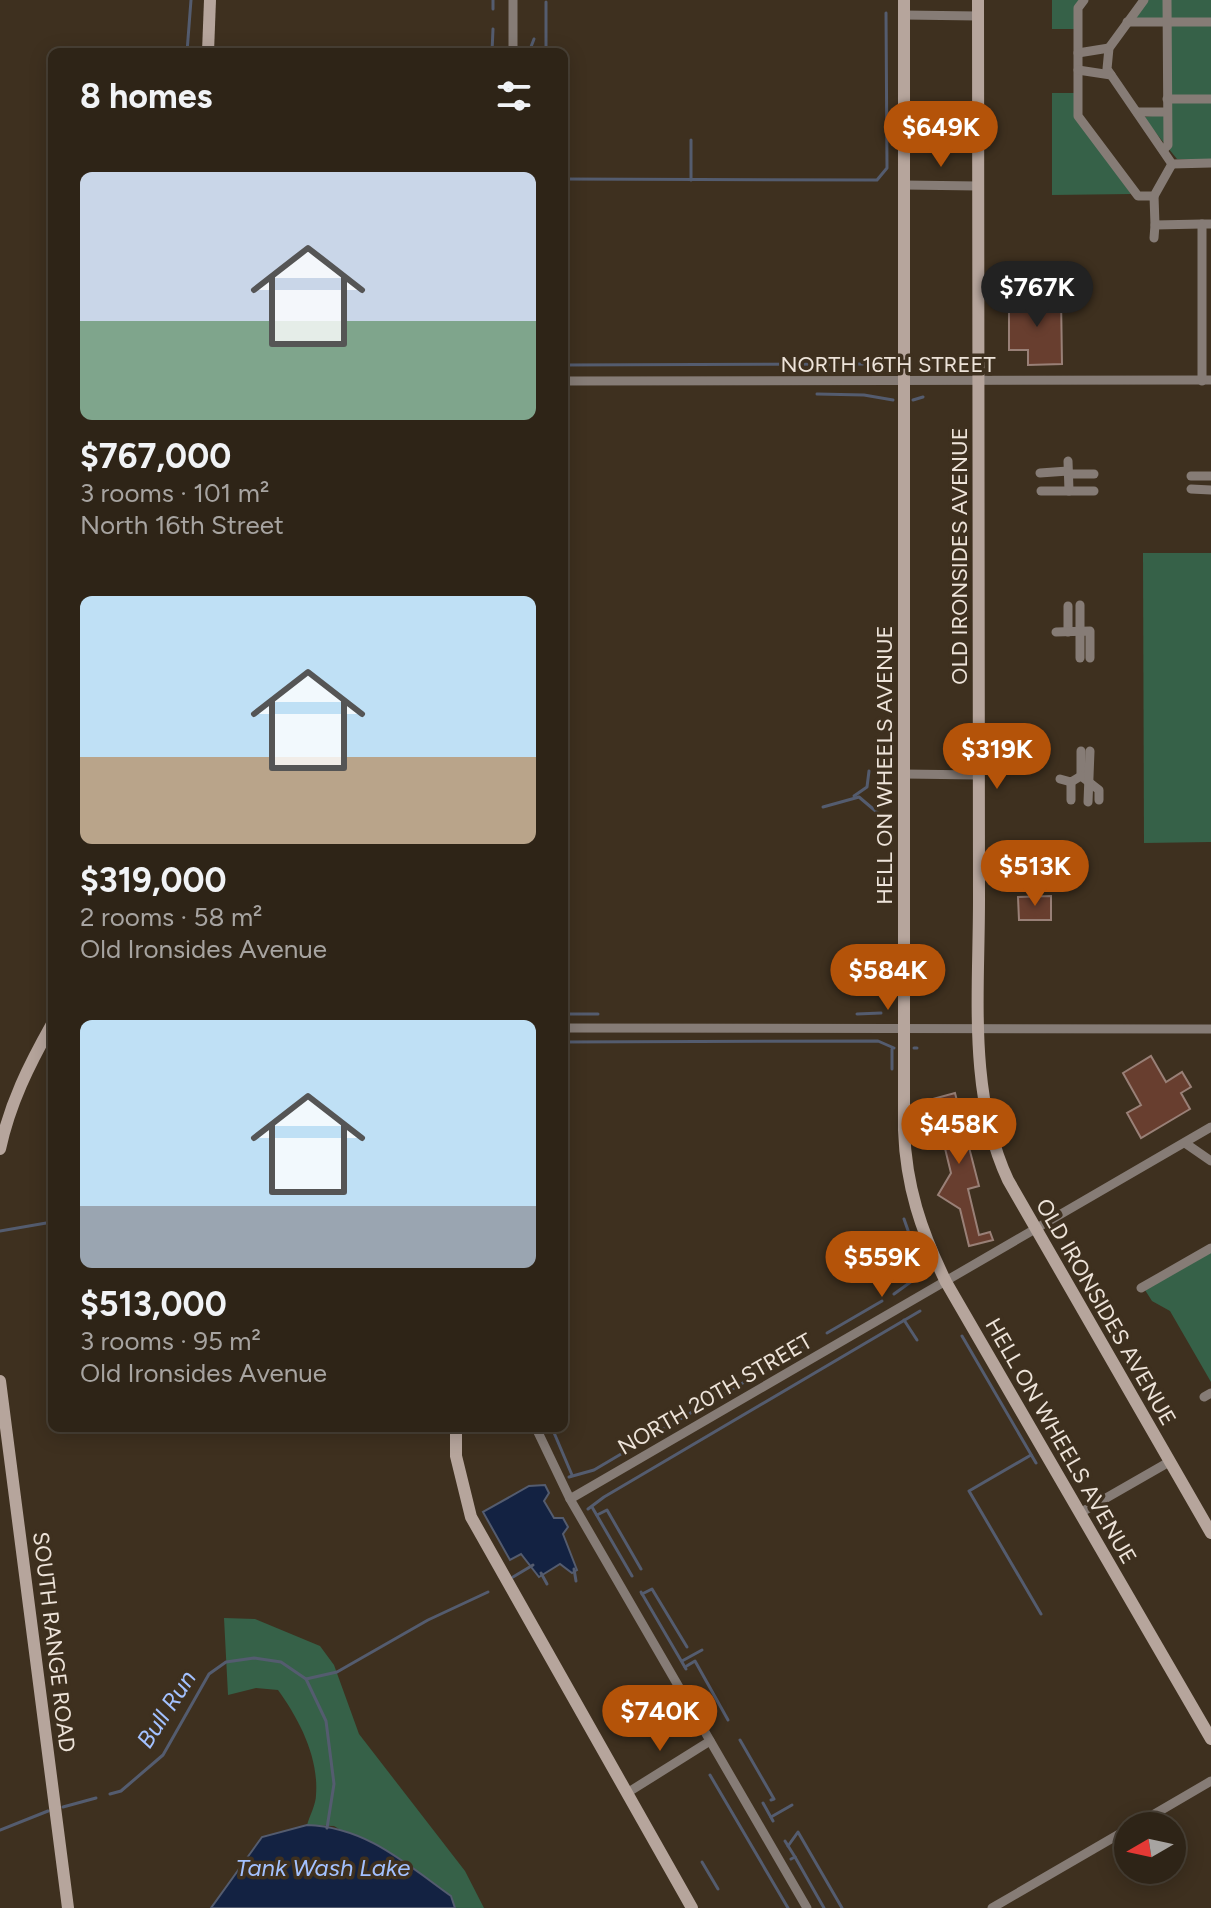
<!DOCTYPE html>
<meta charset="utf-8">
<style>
:root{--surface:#2e2417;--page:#362c20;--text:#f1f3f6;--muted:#a7a4a1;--line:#494136;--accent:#b45309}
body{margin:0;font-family:Figtree,sans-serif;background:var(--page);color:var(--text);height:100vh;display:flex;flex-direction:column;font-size:30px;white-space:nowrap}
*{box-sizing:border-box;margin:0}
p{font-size:26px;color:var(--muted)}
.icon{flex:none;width:44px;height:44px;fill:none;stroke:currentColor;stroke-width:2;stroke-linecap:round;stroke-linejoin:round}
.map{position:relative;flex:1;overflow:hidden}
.panel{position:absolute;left:48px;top:48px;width:520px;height:1384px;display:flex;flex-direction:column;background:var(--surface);border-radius:12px;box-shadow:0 4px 20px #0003,0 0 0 2px var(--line)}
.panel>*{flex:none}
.needle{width:52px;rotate:261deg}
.tools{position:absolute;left:1114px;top:1812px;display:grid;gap:16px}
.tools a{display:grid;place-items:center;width:72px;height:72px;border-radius:50%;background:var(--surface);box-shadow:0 4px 20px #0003,0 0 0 2px var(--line);font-size:40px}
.price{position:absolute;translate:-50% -68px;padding:0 18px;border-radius:28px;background:var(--accent);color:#fff;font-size:26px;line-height:52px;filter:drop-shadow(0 2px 4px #0008)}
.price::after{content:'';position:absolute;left:50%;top:48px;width:24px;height:18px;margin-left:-12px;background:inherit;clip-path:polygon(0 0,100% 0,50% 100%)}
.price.selected{background:#222;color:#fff}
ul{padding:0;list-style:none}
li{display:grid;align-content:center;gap:16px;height:424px;padding:0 32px}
li span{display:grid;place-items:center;height:248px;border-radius:12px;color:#555}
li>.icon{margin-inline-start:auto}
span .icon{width:144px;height:144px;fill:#fffc;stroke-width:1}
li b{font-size:34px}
h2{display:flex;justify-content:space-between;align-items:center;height:96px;padding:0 32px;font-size:34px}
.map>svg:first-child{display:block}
.green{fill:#366148}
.water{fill:#132242;stroke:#545c6f;stroke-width:2}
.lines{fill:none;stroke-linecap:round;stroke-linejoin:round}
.stream{stroke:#545c6f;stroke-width:3}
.building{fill:#683e2f;stroke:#998077;stroke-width:2}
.street{stroke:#867c76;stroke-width:9}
.secondary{stroke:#b6a59c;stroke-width:12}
.labels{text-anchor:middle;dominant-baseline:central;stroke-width:7;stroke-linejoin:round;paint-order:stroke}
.street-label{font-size:22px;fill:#ede3d9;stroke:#3e301f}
.water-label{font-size:24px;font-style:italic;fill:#a3c1ff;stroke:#3e301f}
</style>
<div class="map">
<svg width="1211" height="1908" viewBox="0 0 1211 1908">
<rect width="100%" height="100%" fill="#3e301f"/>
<!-- green -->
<g class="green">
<polygon points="1052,0 1081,0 1075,29 1052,29"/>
<polygon points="1147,0 1211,0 1211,160 1177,159 1143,117 1170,114 1171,20 1135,18"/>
<polygon points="1052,93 1075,93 1075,116 1131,194 1052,195"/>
<polygon points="1143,553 1211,553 1211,842 1144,843"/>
<polygon points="1211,1251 1211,1382 1170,1311 1152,1301 1145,1290"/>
<path d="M224,1618L255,1619L320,1646L334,1665L359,1734L465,1871L484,1908H455L450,1896L334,1826L307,1825C310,1815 316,1804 316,1795C319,1757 299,1719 278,1690L256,1688L228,1695Z"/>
</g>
<!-- water -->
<g class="water">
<polygon points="545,1485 549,1493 544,1501 554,1518 563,1518 568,1527 563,1534 577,1570 572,1573 560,1564 539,1577 521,1554 510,1560 483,1512 529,1486"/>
<path d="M307,1825C366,1827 405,1863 451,1896L455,1908H211L262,1837Z"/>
</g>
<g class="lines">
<!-- stream -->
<g class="stream">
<polyline points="493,0 493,9"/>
<polyline points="546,2 546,52"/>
<polyline points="187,52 191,0"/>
<polyline points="492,52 493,29"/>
<polyline points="529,52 534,39"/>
<polyline points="691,140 691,180"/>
<polyline points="564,179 877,180 887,168 886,13"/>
<polyline points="564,365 871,364"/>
<polyline points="817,394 864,395 893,400"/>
<polyline points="913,400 923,397"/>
<polyline points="854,796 867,787 869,771"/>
<polyline points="823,807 859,797 885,819"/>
<polyline points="564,1014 598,1014"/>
<polyline points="857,1014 881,1013"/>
<polyline points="564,1042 878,1041 894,1048"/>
<polyline points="914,1048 917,1048"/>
<polyline points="892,1049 892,1069"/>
<polyline points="0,1231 52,1222"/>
<polyline points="894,1294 923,1273 904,1219"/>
<polyline points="904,1320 917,1340"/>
<polyline points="827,1333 882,1301"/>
<polyline points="962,1336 1036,1463"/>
<polyline points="724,1394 806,1346"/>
<polyline points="552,1428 572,1475"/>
<polyline points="1031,1455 969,1491 1041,1614"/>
<polyline points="569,1477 594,1470 704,1405"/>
<polyline points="592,1507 632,1576"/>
<polyline points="588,1509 604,1497 920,1311"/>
<polyline points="597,1515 607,1510 641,1569"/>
<polyline points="574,1569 576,1581"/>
<polyline points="541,1573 547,1584"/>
<polyline points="513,1577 533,1565"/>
<polyline points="641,1592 686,1669"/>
<polyline points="642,1594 652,1589 687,1647"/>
<polyline points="682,1661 702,1650"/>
<polyline points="685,1667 695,1661 728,1720"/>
<polyline points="306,1679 337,1672 428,1620 488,1592"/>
<polyline points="740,1740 774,1799 771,1800"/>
<polyline points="710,1775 788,1908"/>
<polyline points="110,1794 121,1791 163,1755 209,1674 226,1662 254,1658 281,1662 306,1679 326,1721 334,1784 327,1828"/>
<polyline points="763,1803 773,1821"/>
<polyline points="63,1807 96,1798"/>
<polyline points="771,1817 792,1805"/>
<polyline points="0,1830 48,1811"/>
<polyline points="785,1841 795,1857"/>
<polyline points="788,1846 798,1832 842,1908"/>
<polyline points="791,1859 795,1857 824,1908"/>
<polyline points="702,1862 718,1889"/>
</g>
</g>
<!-- building -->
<g class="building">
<polygon points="1028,297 1061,297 1062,364 1028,365 1028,350 1009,350 1009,300"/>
<polygon points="1051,896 1051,920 1019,920 1018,897"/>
<polygon points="1151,1056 1166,1082 1182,1072 1191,1087 1181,1093 1190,1109 1141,1138 1127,1113 1141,1105 1123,1073"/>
<polygon points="955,1093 979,1186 968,1189 979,1235 990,1232 993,1240 969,1246 960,1209 938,1195 951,1173 933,1099"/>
</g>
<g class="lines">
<!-- street -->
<g class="street">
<polyline points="513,0 513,52"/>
<polyline points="1084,0 1078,8 1078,116 1138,196 1154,196 1172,164"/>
<polyline points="1144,0 1109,48 1107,69 1172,164 1211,163"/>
<polyline points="904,15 978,16"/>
<polyline points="1127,22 1211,22"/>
<polyline points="1078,53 1109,48"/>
<polyline points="1078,70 1111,75"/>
<polyline points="1167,99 1211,99"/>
<polyline points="1137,112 1167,112"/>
<polyline points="1163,150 1168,145 1167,0"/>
<polyline points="904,185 978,186"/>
<polyline points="1154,196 1155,225 1202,224"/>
<polyline points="1154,238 1155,225"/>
<polyline points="564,381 1211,380"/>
<polyline points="1202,381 1202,224 1211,224"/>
<polyline points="1068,461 1069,491 1094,491"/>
<polyline points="1040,473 1068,471"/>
<polyline points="1068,474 1094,474"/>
<polyline points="1191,476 1211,476"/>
<polyline points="1191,489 1211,490"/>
<polyline points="1041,491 1069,491"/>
<polyline points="1080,605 1080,658"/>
<polyline points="1068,606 1068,632"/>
<polyline points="1056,632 1090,631 1090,658"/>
<polyline points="1081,751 1081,776"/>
<polyline points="904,774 979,775"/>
<polyline points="1060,779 1071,782 1081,776 1099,790 1099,800"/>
<polyline points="1071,800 1071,782"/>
<polyline points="1088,802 1090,751"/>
<polyline points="564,1028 1211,1029"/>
<polyline points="1185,1143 1211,1161"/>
<polyline points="1141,1288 1211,1248"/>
<polyline points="1204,1397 1211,1393"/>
<polyline points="536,1428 570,1499 807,1908"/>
<polyline points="570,1499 1211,1127"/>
<polyline points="1080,1513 1169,1462"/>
<polyline points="627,1793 710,1741"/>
<polyline points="1134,1826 1211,1781"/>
<polyline points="992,1908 1128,1829"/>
</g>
<!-- secondary -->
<g class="secondary">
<path d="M904,0V1130C906,1186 921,1231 946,1282L1211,1739"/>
<path d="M978,0L979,900C979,993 968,1094 1008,1180L1211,1533"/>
<polyline points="208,52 210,0"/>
<path d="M0,1149C10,1103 29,1065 52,1024"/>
<polyline points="0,1381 68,1908"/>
<polyline points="456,1428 456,1456 471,1517 692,1908"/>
</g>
</g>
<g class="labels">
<!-- street labels -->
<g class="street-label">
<text x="888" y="364">NORTH 16TH STREET</text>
<text transform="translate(959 556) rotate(-90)">OLD IRONSIDES AVENUE</text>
<text transform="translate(884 765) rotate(-90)">HELL ON WHEELS AVENUE</text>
<text transform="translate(1106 1312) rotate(60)">OLD IRONSIDES AVENUE</text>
<text transform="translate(715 1394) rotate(-30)">NORTH 20TH STREET</text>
<text transform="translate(1061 1441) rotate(60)">HELL ON WHEELS AVENUE</text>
<text transform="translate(54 1642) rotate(83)">SOUTH RANGE ROAD</text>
</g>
<!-- water labels -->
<g class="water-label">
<text transform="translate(166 1709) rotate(-57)">Bull Run</text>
<text x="323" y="1867">Tank Wash Lake</text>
</g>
</g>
</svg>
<div class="tools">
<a><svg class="needle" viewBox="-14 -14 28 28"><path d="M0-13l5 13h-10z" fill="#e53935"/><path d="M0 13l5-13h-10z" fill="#a7a4a1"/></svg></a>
</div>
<b class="price" style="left:941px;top:169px">$649K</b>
<b class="price selected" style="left:1037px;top:329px">$767K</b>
<b class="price" style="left:997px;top:791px">$319K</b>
<b class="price" style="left:1035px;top:908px">$513K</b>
<b class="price" style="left:888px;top:1012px">$584K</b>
<b class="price" style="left:959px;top:1166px">$458K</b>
<b class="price" style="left:882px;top:1299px">$559K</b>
<b class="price" style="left:660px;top:1753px">$740K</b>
<section class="panel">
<h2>8 homes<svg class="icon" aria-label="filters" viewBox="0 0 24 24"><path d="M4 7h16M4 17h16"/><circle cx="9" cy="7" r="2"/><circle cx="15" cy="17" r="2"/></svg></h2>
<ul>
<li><span style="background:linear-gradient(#c9d6e8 60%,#7fa58c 0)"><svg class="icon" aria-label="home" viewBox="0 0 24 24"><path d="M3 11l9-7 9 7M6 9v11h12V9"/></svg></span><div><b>$767,000</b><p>3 rooms · 101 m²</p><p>North 16th Street</p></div></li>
<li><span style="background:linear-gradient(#bfe0f5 65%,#b9a48a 0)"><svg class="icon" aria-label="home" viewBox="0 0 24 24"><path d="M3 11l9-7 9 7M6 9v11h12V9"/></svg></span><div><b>$319,000</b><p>2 rooms · 58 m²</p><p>Old Ironsides Avenue</p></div></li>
<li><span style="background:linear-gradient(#bfe0f5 75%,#9aa5b1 0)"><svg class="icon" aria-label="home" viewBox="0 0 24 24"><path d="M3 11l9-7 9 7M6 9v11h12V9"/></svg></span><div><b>$513,000</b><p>3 rooms · 95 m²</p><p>Old Ironsides Avenue</p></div></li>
</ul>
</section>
</div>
